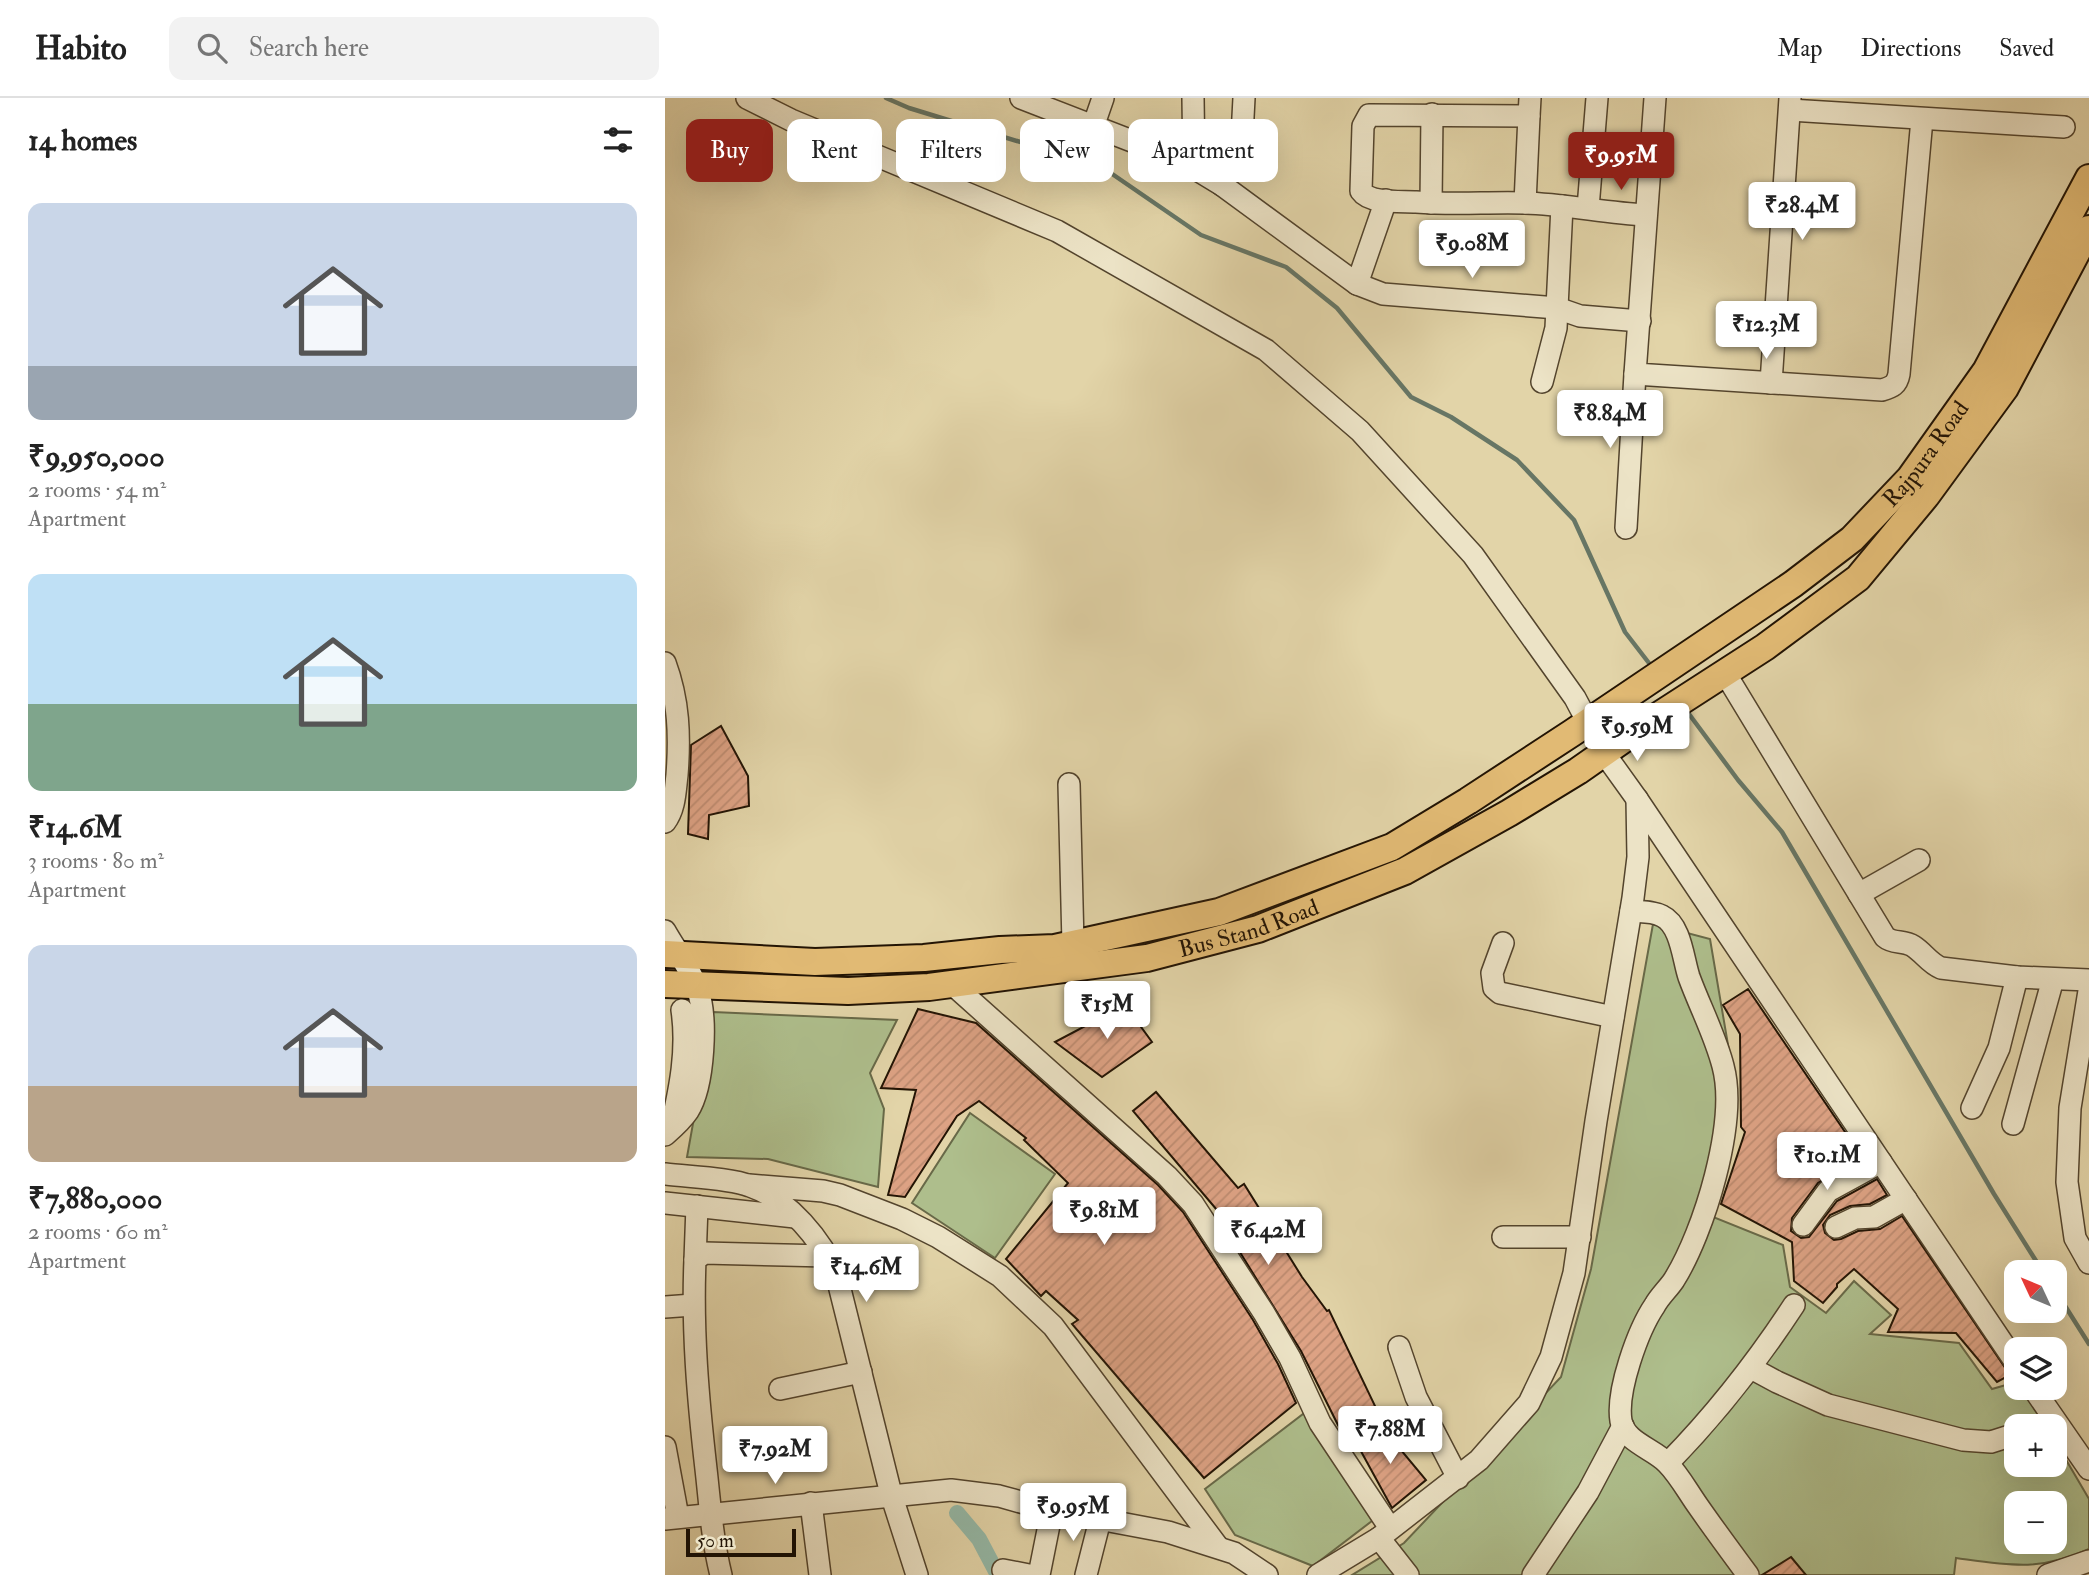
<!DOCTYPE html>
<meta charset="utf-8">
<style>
:root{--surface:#fff;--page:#f2f2f2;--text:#222;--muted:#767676;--line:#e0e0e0;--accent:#8f2418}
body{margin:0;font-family:"IM FELL Double Pica",serif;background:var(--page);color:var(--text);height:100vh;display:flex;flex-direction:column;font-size:26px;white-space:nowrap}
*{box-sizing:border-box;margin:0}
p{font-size:23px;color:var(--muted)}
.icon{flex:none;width:38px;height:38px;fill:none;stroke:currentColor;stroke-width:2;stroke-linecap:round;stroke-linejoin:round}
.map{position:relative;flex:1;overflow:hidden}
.drawer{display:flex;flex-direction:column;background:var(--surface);width:665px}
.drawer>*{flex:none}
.hud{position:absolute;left:21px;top:21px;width:665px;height:63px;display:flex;gap:14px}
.needle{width:46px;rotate:314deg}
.buttons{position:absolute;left:1339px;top:1162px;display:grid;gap:14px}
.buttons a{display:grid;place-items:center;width:63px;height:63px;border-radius:14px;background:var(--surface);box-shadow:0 7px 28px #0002;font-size:35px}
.scale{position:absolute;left:21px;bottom:18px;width:110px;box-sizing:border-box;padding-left:7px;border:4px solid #231404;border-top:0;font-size:19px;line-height:24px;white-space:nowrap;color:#231404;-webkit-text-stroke:5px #ece3c6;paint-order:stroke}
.price{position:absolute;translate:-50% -60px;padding:0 16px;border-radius:7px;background:#fff;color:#222;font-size:23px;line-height:46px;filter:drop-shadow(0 2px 4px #0008)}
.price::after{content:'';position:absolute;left:50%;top:42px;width:21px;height:16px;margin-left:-10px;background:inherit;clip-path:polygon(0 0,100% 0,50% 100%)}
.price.selected{background:var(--accent);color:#fff}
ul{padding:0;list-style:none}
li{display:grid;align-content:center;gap:14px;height:371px;padding:0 28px}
li span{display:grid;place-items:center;height:217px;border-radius:14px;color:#555}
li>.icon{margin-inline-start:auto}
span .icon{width:126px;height:126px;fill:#fffc;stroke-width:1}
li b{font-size:30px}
h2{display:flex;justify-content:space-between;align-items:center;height:84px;padding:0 28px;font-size:30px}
.pill{padding:0 24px;border-radius:14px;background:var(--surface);box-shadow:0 7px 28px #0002;font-size:24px;line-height:63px}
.pill.selected{background:var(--accent);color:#fff}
header{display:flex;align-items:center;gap:42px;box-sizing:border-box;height:98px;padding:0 35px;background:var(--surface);border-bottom:2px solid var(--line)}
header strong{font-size:33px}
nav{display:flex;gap:38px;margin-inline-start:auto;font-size:24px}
.search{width:490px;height:63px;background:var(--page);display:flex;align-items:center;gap:18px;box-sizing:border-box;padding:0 24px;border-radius:14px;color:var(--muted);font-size:26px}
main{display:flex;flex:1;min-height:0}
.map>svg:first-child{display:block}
.green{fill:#aebe8c;stroke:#686948;stroke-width:2;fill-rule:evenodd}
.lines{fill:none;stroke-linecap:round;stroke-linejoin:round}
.stream{stroke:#677665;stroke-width:4.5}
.canal{stroke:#95b8a6;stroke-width:16}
.building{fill:url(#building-hatch);stroke:#231404;stroke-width:2}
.minor-casing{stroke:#53442d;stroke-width:24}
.major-casing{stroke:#231404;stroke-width:30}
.minor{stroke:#ece3c6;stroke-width:21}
.major{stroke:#e1ba74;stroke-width:26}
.labels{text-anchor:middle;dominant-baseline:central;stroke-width:7;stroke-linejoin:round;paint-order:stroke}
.street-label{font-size:23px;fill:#231404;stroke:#ece3c6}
</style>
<header>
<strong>Habito</strong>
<div class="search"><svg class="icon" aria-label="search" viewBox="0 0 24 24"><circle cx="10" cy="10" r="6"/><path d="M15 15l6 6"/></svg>Search here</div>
<nav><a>Map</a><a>Directions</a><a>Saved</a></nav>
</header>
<main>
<section class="drawer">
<h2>14 homes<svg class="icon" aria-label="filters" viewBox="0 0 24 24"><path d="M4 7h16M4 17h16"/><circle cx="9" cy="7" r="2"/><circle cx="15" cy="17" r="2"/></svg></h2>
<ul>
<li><span style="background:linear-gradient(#c9d6e8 75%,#9aa5b1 0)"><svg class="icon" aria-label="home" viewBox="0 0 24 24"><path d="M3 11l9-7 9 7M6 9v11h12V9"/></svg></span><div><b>₹9,950,000</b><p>2 rooms · 54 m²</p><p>Apartment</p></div></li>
<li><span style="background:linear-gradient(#bfe0f5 60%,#7fa58c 0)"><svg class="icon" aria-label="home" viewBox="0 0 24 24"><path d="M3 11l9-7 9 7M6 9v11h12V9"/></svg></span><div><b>₹14.6M</b><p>3 rooms · 80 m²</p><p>Apartment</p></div></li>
<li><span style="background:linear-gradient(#c9d6e8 65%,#b9a48a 0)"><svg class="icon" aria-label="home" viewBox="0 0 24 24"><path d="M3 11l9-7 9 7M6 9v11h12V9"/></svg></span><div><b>₹7,880,000</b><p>2 rooms · 60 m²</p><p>Apartment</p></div></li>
</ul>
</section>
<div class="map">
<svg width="1424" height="1477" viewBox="0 0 1424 1477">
<defs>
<pattern id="building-hatch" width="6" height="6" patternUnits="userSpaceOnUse" patternTransform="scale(1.75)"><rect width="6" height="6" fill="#dda284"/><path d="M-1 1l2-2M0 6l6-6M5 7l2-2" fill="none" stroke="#bd8b70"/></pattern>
</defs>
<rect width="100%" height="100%" fill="#e2d4a8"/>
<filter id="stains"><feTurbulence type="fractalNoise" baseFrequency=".00286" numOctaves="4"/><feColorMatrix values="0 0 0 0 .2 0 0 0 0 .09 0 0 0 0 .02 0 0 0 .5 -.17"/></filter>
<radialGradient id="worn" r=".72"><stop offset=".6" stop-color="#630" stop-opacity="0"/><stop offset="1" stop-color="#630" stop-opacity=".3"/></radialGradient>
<!-- green -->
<g class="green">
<path d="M988,826L1045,841L1070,988L1038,1115L1118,1147L1125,1189L1161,1215L1189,1183L1226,1217L1205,1236L1294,1245L1327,1291L1351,1284V1290H1358L1381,1328H1351V1367H1390V1343L1424,1401V1451C1375,1474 1342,1467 1291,1460L1289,1477H687L739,1445L896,1279L926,1171ZM1351,1405H1390V1444H1351Z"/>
<polygon points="48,914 232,922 205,975 219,1011 213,1089 103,1061 22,1059"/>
<polygon points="305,1015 390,1076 330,1160 247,1105"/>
<polygon points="642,1313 720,1413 648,1468 570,1437 540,1391"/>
</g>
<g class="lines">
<!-- stream -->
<g class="stream">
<polyline points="221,0 244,10 437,69 536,137 621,169 672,210 746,299 786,319 852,362 909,422 960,534 987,569"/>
<polyline points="1021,612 1073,682 1117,734 1329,1096 1378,1174"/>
<polyline points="1390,1192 1424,1246"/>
</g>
<!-- canal -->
<polyline class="canal" points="292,1415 314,1441 333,1477"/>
</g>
<!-- building -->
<g class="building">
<polygon points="56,628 83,678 84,708 44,717 43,741 23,736 26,647"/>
<polygon points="1083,891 1197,1059 1153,1085 1127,1120 1126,1133 1136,1140 1144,1139 1172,1103 1212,1081 1222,1097 1205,1106 1185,1108 1165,1117 1158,1127 1160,1135 1169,1142 1176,1141 1193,1133 1215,1131 1237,1118 1345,1277 1332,1284 1291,1235 1223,1234 1233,1211 1189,1171 1172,1186 1172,1189 1158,1205 1129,1183 1127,1144 1056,1106 1080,1034 1076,1029 1075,936 1058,907"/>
<polygon points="460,907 487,944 437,979 390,944"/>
<polygon points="253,911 311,925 493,1087 518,1114 588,1222 613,1266 631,1305 539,1380 407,1226 413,1222 381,1193 376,1198 341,1161 403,1085 359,1042 361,1040 314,1003 292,1018 240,1099 223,1097 251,992 216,990"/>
<polygon points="491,994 573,1090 579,1086 637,1179 662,1213 664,1212 711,1310 675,1331 636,1253 568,1143 574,1138 468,1013"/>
<polygon points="716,1328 761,1382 727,1410 692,1346"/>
<polygon points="1126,1459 1141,1477 1097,1477"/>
</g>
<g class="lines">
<defs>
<g id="minor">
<polyline points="82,0 126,22 392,133 601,252 695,333 808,457 910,600 939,655 972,701 1351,1265"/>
<polyline points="356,0 503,57 529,70 557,87 692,186 718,196 892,210 915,218 975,223"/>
<polyline points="528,0 529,70"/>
<path d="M865,0L864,18L704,17L698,28L696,93C705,106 736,103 751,104C787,107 823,104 859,105C900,106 940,115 981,117"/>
<path d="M990,0L970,276L1217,292C1227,289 1232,287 1234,276L1257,21"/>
<polyline points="1125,12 1399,29"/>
<polyline points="428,29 438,0"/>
<polyline points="557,87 577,38 579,0"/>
<polyline points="766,105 767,16"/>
<polyline points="860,105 864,18"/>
<polyline points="923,110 932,0"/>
<polyline points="692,186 721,102"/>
<polyline points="877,284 891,230 897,108"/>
<polyline points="1106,285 1125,0"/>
<polyline points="961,430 970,276"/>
<path d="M0,565C14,603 15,638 12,677C10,693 10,711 0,724"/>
<path d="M1060,575L1220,839C1228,846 1239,842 1248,848C1259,855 1264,865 1276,870L1352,879L1424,882"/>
<polyline points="404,686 408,846"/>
<polyline points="1194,796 1254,762"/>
<path d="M966,813C976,814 988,813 997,818C1016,827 1018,861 1024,879C1035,909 1050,937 1058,968C1073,1024 1039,1134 1009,1182C1003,1191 995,1198 990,1207C973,1232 951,1293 956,1323C960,1344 989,1351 1002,1365C1014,1377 1023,1394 1033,1408C1049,1431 1066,1454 1083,1477"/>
<path d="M0,833C10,851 25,870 32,890C43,918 39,988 23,1013C17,1022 8,1030 0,1037"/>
<polyline points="838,845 827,875 829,890 835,895 948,919"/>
<polyline points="286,885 502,1078 528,1106 599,1215 625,1260 655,1325 725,1430"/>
<polyline points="1424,893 1405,1010 1402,1084 1410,1140 1424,1165"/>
<polyline points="1307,1010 1334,950 1352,879"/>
<polyline points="1348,1026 1388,881"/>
<path d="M6,1030C15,991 23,952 17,912"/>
<path d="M0,1076C23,1079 65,1080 85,1088C123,1101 158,1143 172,1179L226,1396L252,1477"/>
<polyline points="84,1087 158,1093 175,1097 237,1121 273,1139 335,1178 388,1228 553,1449"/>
<polyline points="0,1105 130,1119"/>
<polyline points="1138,1127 1163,1093 1216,1064"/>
<polyline points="1171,1129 1190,1120 1209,1119 1241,1101"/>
<polyline points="838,1139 915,1139"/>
<polyline points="30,1162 32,1108"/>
<polyline points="0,1209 28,1207"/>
<polyline points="734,1249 751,1299 793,1380"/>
<polyline points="1086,1270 1112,1284 1163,1307 1298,1342 1326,1344 1351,1336"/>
<polyline points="1368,1290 1424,1371"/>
<polyline points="115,1291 196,1274"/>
<polyline points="0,1349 13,1419"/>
<path d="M1003,1365C1051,1316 1091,1265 1129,1207"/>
<polyline points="146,1405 155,1477"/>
<polyline points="0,1421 286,1392 334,1398 381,1411 503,1434 569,1455 602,1477"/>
<polyline points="714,1440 743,1477"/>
<polyline points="338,1472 364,1477"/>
<path d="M56,1477C47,1442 45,1406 41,1371C33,1301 27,1232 30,1162L39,1155L163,1158"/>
<polyline points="374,1477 387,1412"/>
<polyline points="421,1477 435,1422"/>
<polyline points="653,1477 714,1440 814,1362 864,1305 886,1259 909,1175 931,1023 968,800 973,759 972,701"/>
<polyline points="868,1477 923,1394 958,1328"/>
<polyline points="1383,1477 1424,1463"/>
</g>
<g id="major">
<path id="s1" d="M0,856L150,864L259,860L335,852L390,850L554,814L727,749L803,703L907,635L1128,486L1187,441L1245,380L1321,273L1424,80"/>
<path id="s2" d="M0,886L183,893L264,889L482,860L593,831L740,773L844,715L913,673L976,629L1100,549L1193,480L1261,398L1340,290L1424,131"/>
</g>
</defs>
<!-- minor casing -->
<use href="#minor" class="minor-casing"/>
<!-- major casing -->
<use href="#major" class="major-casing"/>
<!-- minor -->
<use href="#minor" class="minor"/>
<!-- major -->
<use href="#major" class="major"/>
</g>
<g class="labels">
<!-- street labels -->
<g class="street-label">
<text stroke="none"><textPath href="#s1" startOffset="1410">Rajpura Road</textPath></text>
<text stroke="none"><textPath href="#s2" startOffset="590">Bus Stand Road</textPath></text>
</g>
</g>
<rect width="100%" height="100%" filter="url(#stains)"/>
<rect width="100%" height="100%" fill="url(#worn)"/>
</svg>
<div class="buttons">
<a><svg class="needle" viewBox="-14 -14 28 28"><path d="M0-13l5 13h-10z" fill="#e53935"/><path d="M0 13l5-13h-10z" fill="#767676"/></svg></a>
<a><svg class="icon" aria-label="layers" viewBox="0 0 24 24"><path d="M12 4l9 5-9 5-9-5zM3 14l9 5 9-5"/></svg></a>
<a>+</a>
<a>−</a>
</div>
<div class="scale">50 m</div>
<b class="price selected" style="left:956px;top:94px">₹9.95M</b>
<b class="price" style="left:1137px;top:144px">₹28.4M</b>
<b class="price" style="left:807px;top:182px">₹9.08M</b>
<b class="price" style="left:1101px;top:263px">₹12.3M</b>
<b class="price" style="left:945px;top:352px">₹8.84M</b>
<b class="price" style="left:972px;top:665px">₹9.59M</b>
<b class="price" style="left:442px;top:943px">₹15M</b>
<b class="price" style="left:1162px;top:1094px">₹10.1M</b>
<b class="price" style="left:439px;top:1149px">₹9.81M</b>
<b class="price" style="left:603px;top:1169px">₹6.42M</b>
<b class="price" style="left:201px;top:1206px">₹14.6M</b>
<b class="price" style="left:725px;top:1368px">₹7.88M</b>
<b class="price" style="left:110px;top:1388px">₹7.92M</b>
<b class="price" style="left:408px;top:1445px">₹9.95M</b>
<div class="hud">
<a class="pill selected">Buy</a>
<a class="pill">Rent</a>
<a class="pill">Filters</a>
<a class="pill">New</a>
<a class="pill">Apartment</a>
</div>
</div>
</main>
